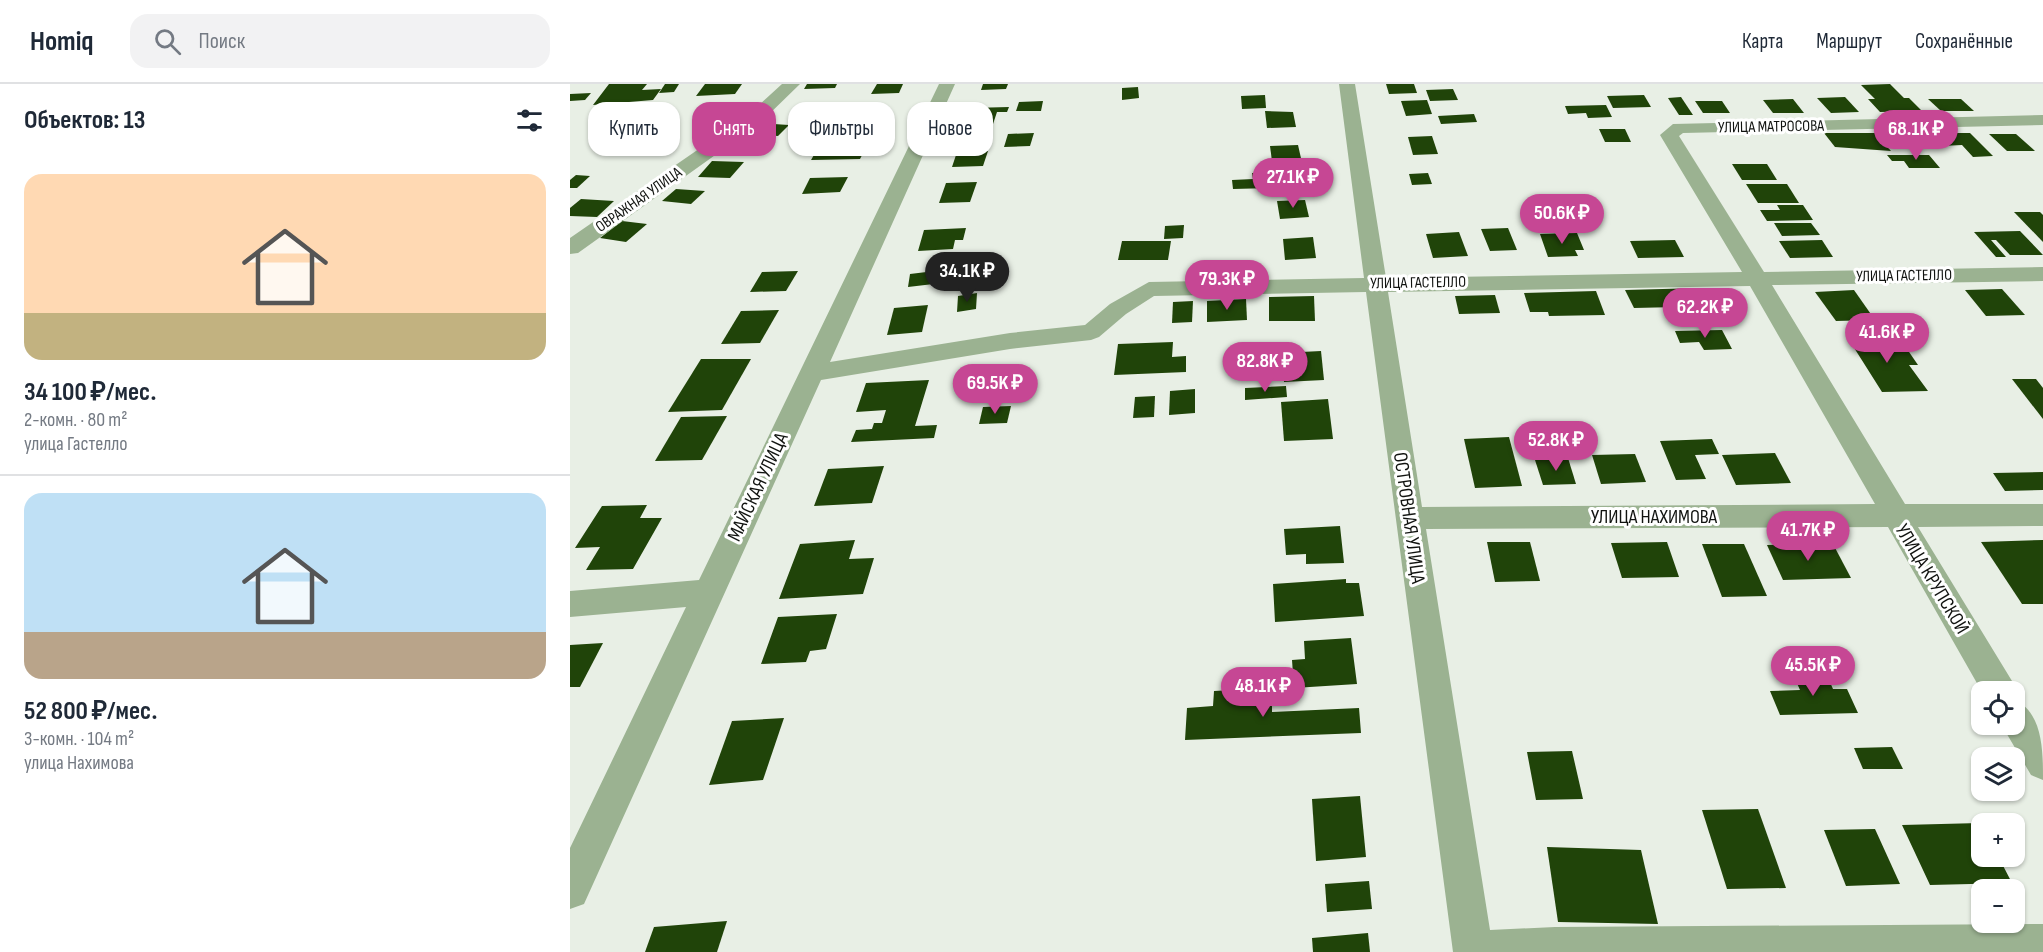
<!DOCTYPE html>
<html lang="ru">
<meta charset="utf-8">
<style>
:root{--surface:#fff;--page:#f2f2f3;--text:#1f2937;--muted:#747a83;--line:#e0e1e3;--accent:#c64794}
body{margin:0;font-family:"Sofia Sans Condensed",sans-serif;background:var(--page);color:var(--text);height:100vh;display:flex;flex-direction:column;font-size:22px;white-space:nowrap}
*{box-sizing:border-box;margin:0}
p{font-size:20px;color:var(--muted)}
.icon{flex:none;width:33px;height:33px;fill:none;stroke:currentColor;stroke-width:2;stroke-linecap:round;stroke-linejoin:round}
.map{position:relative;flex:1;overflow:hidden}
.panel{display:flex;flex-direction:column;background:var(--surface);width:570px}
.panel>*{flex:none}
.guide{position:absolute;left:18px;top:18px;width:570px;height:54px;display:flex;gap:12px}
.fabs{position:absolute;left:1401px;top:597px;display:grid;gap:12px}
.fabs a{display:grid;place-items:center;width:54px;height:54px;border-radius:12px;background:var(--surface);box-shadow:0 2px 4px #0004;font-size:30px}
.price{position:absolute;translate:-50% -51px;padding:0 14px;border-radius:21px;background:var(--accent);color:#fff;font-size:20px;line-height:39px;filter:drop-shadow(0 2px 3px #0008)}
.price::after{content:'';position:absolute;left:50%;top:36px;width:18px;height:14px;margin-left:-9px;background:inherit;clip-path:polygon(0 0,100% 0,50% 100%)}
.price.active{background:#222;color:#fff}
ul{padding:0;list-style:none}
li{display:grid;align-content:center;gap:12px;height:318px;padding:0 24px}
li+li{border-top:2px solid var(--line)}
li span{display:grid;place-items:center;height:186px;border-radius:18px;color:#555}
li>.icon{margin-inline-start:auto}
span .icon{width:108px;height:108px;fill:#fffc;stroke-width:1}
li b{font-size:26px}
h2{display:flex;justify-content:space-between;align-items:center;height:72px;padding:0 24px;font-size:26px}
.chip{padding:0 21px;border-radius:18px;background:var(--surface);box-shadow:0 2px 4px #0004;font-size:21px;line-height:54px}
.chip.active{background:var(--accent);color:#fff}
header{display:flex;align-items:center;gap:36px;box-sizing:border-box;height:84px;padding:0 30px;background:var(--surface);border-bottom:2px solid var(--line)}
header strong{font-size:28px}
nav{display:flex;gap:33px;margin-inline-start:auto;font-size:21px}
.search{width:420px;height:54px;background:var(--page);display:flex;align-items:center;gap:15px;box-sizing:border-box;padding:0 21px;border-radius:18px;color:var(--muted);font-size:22px}
main{display:flex;flex:1;min-height:0}
.map>svg:first-child{display:block}
.building{fill:#204409}
.lines{fill:none;stroke-linecap:round;stroke-linejoin:round}
.street{fill:#9bb291;fill-rule:evenodd}
.labels{text-anchor:middle;dominant-baseline:central;stroke-width:6;stroke-linejoin:round;paint-order:stroke}
.far-street-label{font-size:16px;fill:#111310;stroke:#fff}
.street-label{font-size:20px;fill:#111310;stroke:#fff}
</style>
<header>
<strong>Homiq</strong>
<div class="search"><svg class="icon" aria-label="search" viewBox="0 0 24 24"><circle cx="10" cy="10" r="6"/><path d="M15 15l6 6"/></svg>Поиск</div>
<nav><a>Карта</a><a>Маршрут</a><a>Сохранённые</a></nav>
</header>
<main>
<section class="panel">
<h2>Объектов: 13<svg class="icon" aria-label="filters" viewBox="0 0 24 24"><path d="M4 7h16M4 17h16"/><circle cx="9" cy="7" r="2"/><circle cx="15" cy="17" r="2"/></svg></h2>
<ul>
<li><span style="background:linear-gradient(#ffd9b3 75%,#c2b280 0)"><svg class="icon" aria-label="home" viewBox="0 0 24 24"><path d="M3 11l9-7 9 7M6 9v11h12V9"/></svg></span><div><b>34 100 ₽/мес.</b><p>2-комн. · 80 m²</p><p>улица Гастелло</p></div></li>
<li><span style="background:linear-gradient(#bfe0f5 75%,#b9a48a 0)"><svg class="icon" aria-label="home" viewBox="0 0 24 24"><path d="M3 11l9-7 9 7M6 9v11h12V9"/></svg></span><div><b>52 800 ₽/мес.</b><p>3-комн. · 104 m²</p><p>улица Нахимова</p></div></li>
</ul>
</section>
<div class="map">
<svg width="1473" height="868" viewBox="0 0 1473 868">
<rect width="100%" height="100%" fill="#e8efe5"/>
<!-- building -->
<g class="building">
<polygon points="39,0 77,0 72,6 91,5 83,16 23,21"/>
<polygon points="95,0 109,0 104,8 89,9"/>
<polygon points="135,0 172,0 165,10 126,12"/>
<polygon points="237,0 267,0 265,4 234,5"/>
<polygon points="307,0 333,0 329,9 301,10"/>
<polygon points="413,0 438,0 436,5 411,6"/>
<polygon points="816,0 844,0 847,9 819,10"/>
<polygon points="1320,0 1334,14 1339,14 1352,27 1310,28 1298,15 1305,15 1291,1"/>
<polygon points="568,3 569,14 552,16 552,4"/>
<polygon points="883,5 888,16 860,17 856,6"/>
<polygon points="21,9 15,16 0,17 0,10"/>
<polygon points="695,11 696,24 672,25 671,12"/>
<polygon points="1074,11 1081,23 1043,24 1037,12"/>
<polygon points="1111,13 1123,31 1109,31 1098,14"/>
<polygon points="1275,13 1289,28 1261,29 1247,14"/>
<polygon points="1223,15 1234,29 1203,29 1193,16"/>
<polygon points="1358,15 1391,15 1404,27 1371,27"/>
<polygon points="857,16 862,30 836,32 831,17"/>
<polygon points="473,17 471,27 446,27 449,18"/>
<polygon points="1125,17 1152,17 1160,29 1133,29"/>
<polygon points="1036,21 1042,33 1018,34 1016,29 998,30 995,22"/>
<polygon points="439,23 437,28 427,28 422,43 393,43 401,24"/>
<polygon points="695,27 723,28 726,43 697,44"/>
<polygon points="904,30 907,38 871,40 868,32"/>
<polygon points="316,31 309,44 269,45 277,32"/>
<polygon points="187,39 219,41 208,52 176,50"/>
<polygon points="1029,45 1055,45 1061,58 1035,58"/>
<polygon points="464,49 460,62 434,63 438,50"/>
<polygon points="1254,49 1305,49 1321,67 1265,63"/>
<polygon points="1359,49 1400,49 1423,72 1403,73 1392,61 1371,62"/>
<polygon points="1419,50 1446,50 1465,67 1437,67"/>
<polygon points="862,52 868,70 843,71 838,53"/>
<polygon points="300,56 290,75 241,76 248,64 267,64 270,57"/>
<polygon points="728,61 733,83 703,85 700,62"/>
<polygon points="418,67 413,82 382,83 387,68"/>
<polygon points="1317,71 1359,71 1370,84 1339,84 1334,77 1322,77"/>
<polygon points="142,77 174,78 160,94 128,93"/>
<polygon points="1162,80 1197,80 1207,96 1172,96"/>
<polygon points="699,88 699,93 719,92 720,101 700,102 701,104 663,105 662,96 683,95 682,89"/>
<polygon points="858,89 862,100 842,101 839,90"/>
<polygon points="6,91 20,92 7,104 0,104 0,96"/>
<polygon points="278,93 270,108 232,110 240,94"/>
<polygon points="407,98 400,118 369,119 376,99"/>
<polygon points="1176,100 1217,100 1229,119 1188,119"/>
<polygon points="106,105 135,107 121,120 92,117"/>
<polygon points="11,115 44,117 27,133 0,132 0,124"/>
<polygon points="735,116 739,133 710,135 707,117"/>
<polygon points="1207,121 1233,121 1243,136 1197,137 1190,126 1210,126"/>
<polygon points="1444,128 1470,128 1473,131 1473,158"/>
<polygon points="52,137 77,140 56,158 30,154"/>
<polygon points="1204,139 1241,139 1250,151 1212,152"/>
<polygon points="614,141 613,154 594,155 595,142"/>
<polygon points="396,144 393,156 385,156 383,165 348,167 354,146"/>
<polygon points="938,144 947,166 920,167 911,145"/>
<polygon points="1450,147 1473,171 1440,171 1426,156 1421,156 1436,173 1426,173 1404,148"/>
<polygon points="889,148 898,172 863,174 856,150"/>
<polygon points="1007,149 1014,166 1005,166 1008,172 978,173 970,150"/>
<polygon points="743,153 746,174 715,176 713,155"/>
<polygon points="1105,156 1114,173 1068,174 1060,157"/>
<polygon points="1252,156 1263,173 1220,174 1209,157"/>
<polygon points="552,157 601,157 598,176 548,176"/>
<polygon points="373,186 372,199 338,203 340,190"/>
<polygon points="228,187 216,207 180,208 192,188"/>
<polygon points="1130,204 1147,234 1113,235 1107,223 1064,224 1055,206"/>
<polygon points="1432,205 1455,231 1416,232 1395,206"/>
<polygon points="1284,206 1305,236 1266,237 1245,208"/>
<polygon points="1026,207 1035,231 979,232 978,228 960,228 954,209"/>
<polygon points="407,209 406,225 387,228 388,212"/>
<polygon points="925,211 930,229 889,230 885,212"/>
<polygon points="744,212 745,237 699,237 699,213"/>
<polygon points="676,215 677,236 637,238 637,217"/>
<polygon points="623,217 622,238 602,239 603,218"/>
<polygon points="358,221 352,248 317,251 324,224"/>
<polygon points="209,226 190,259 151,260 171,227"/>
<polygon points="1152,246 1162,265 1134,266 1129,258 1110,259 1105,247"/>
<polygon points="1276,251 1312,251 1322,265 1337,265 1348,281 1339,281 1358,307 1312,308"/>
<polygon points="603,258 602,273 616,272 616,288 544,291 548,260"/>
<polygon points="751,267 754,296 714,298 712,269"/>
<polygon points="131,275 181,275 152,326 98,328"/>
<polygon points="1442,295 1466,295 1473,304 1473,335"/>
<polygon points="359,296 345,342 367,341 364,354 281,358 286,346 302,345 304,339 312,339 316,326 286,328 296,299"/>
<polygon points="716,302 717,313 675,316 675,304"/>
<polygon points="625,305 625,329 599,331 600,307"/>
<polygon points="585,312 584,333 563,334 565,313"/>
<polygon points="758,315 763,355 714,357 711,318"/>
<polygon points="441,322 437,339 409,340 413,323"/>
<polygon points="157,332 132,376 85,377 111,333"/>
<polygon points="939,353 952,402 905,404 894,355"/>
<polygon points="1142,355 1149,370 1125,371 1136,395 1106,396 1090,357"/>
<polygon points="1205,369 1221,399 1166,401 1152,371"/>
<polygon points="1065,370 1076,398 1031,400 1022,371"/>
<polygon points="998,374 1006,400 973,401 965,376"/>
<polygon points="314,382 302,419 244,422 258,385"/>
<polygon points="1473,388 1473,406 1435,407 1423,389"/>
<polygon points="77,421 70,434 92,434 63,485 16,486 30,463 5,464 32,422"/>
<polygon points="770,442 774,479 736,480 736,470 716,471 714,445"/>
<polygon points="285,456 279,475 304,474 293,510 209,515 230,460"/>
<polygon points="1473,456 1473,520 1452,520 1411,458"/>
<polygon points="917,458 960,458 970,497 925,498"/>
<polygon points="1097,458 1109,493 1052,494 1041,459"/>
<polygon points="1132,460 1174,460 1197,512 1152,513"/>
<polygon points="1263,460 1281,494 1213,496 1197,461"/>
<polygon points="776,495 776,499 789,499 794,532 705,538 703,500"/>
<polygon points="267,530 256,565 240,567 236,578 191,580 208,533"/>
<polygon points="781,554 787,600 724,604 722,576 735,575 734,557"/>
<polygon points="33,559 10,603 0,603 0,561"/>
<polygon points="1255,587 1263,605 1277,605 1288,629 1210,631 1200,607 1230,606 1222,588"/>
<polygon points="702,604 702,628 789,624 791,649 615,656 617,624 643,622 644,607"/>
<polygon points="214,634 193,696 139,701 162,637"/>
<polygon points="1322,663 1333,685 1293,685 1284,664"/>
<polygon points="1002,667 1013,715 966,716 957,668"/>
<polygon points="790,712 796,773 746,777 742,715"/>
<polygon points="1188,725 1216,804 1157,805 1132,726"/>
<polygon points="1410,739 1412,772 1428,772 1442,799 1360,801 1332,741"/>
<polygon points="1305,745 1330,800 1276,802 1254,746"/>
<polygon points="977,763 1071,766 1088,840 988,838"/>
<polygon points="799,797 802,825 757,828 755,800"/>
<polygon points="157,837 147,868 75,868 84,843"/>
<polygon points="798,849 800,868 743,868 742,854"/>
</g>
<g class="lines">
<!-- street -->
<g class="street">
<polygon points="212,0 230,0 190,39 8,169 0,170 0,154 178,31"/>
<path d="M369,0H385L260,278L440,249L515,241L540,220L579,198L794,194L769,0H785L816,194L1172,188L1090,51L1103,40L1473,31V41L1113,49L1109,52L1194,188L1473,183V197L1202,201L1335,420H1473V442L1348,443L1442,597L1447,608L1444,613V608H1412L1318,443L856,445L920,846L985,843L1473,840V868H883L796,208L584,212L556,230L529,253L521,256L440,265L251,296L14,820L0,825V764L116,523L0,533V507L129,496ZM1180,202L1305,420L852,423L818,208Z"/>
<path d="M1444,615C1473,629 1473,666 1473,696L1461,691L1431,640H1444Z"/>
</g>
</g>
<g class="labels">
<!-- far-street labels -->
<g class="far-street-label">
<text transform="translate(1201 43) rotate(-1)">УЛИЦА МАТРОСОВА</text>
<text transform="translate(69 116) rotate(-35)">ОВРАЖНАЯ УЛИЦА</text>
<text transform="translate(1334 192) rotate(-1)">УЛИЦА ГАСТЕЛЛО</text>
<text transform="translate(848 199) rotate(-1)">УЛИЦА ГАСТЕЛЛО</text>
</g>
<!-- street labels -->
<g class="street-label">
<text transform="translate(188 403) rotate(-65)">МАЙСКАЯ УЛИЦА</text>
<text x="1084" y="433">УЛИЦА НАХИМОВА</text>
<text transform="translate(839 434) rotate(82)">ОСТРОВНАЯ УЛИЦА</text>
<text transform="translate(1362 495) rotate(59)">УЛИЦА КРУПСКОЙ</text>
</g>
</g>
</svg>
<div class="fabs">
<a><svg class="icon" aria-label="locate" viewBox="0 0 24 24"><circle cx="12" cy="12" r="6"/><path d="M12 2v4M12 18v4M2 12h4M18 12h4"/></svg></a>
<a><svg class="icon" aria-label="layers" viewBox="0 0 24 24"><path d="M12 4l9 5-9 5-9-5zM3 14l9 5 9-5"/></svg></a>
<a>+</a>
<a>−</a>
</div>
<b class="price" style="left:1346px;top:77px">68.1K ₽</b>
<b class="price" style="left:723px;top:125px">27.1K ₽</b>
<b class="price" style="left:992px;top:161px">50.6K ₽</b>
<b class="price active" style="left:397px;top:219px">34.1K ₽</b>
<b class="price" style="left:657px;top:227px">79.3K ₽</b>
<b class="price" style="left:1135px;top:255px">62.2K ₽</b>
<b class="price" style="left:1317px;top:280px">41.6K ₽</b>
<b class="price" style="left:695px;top:309px">82.8K ₽</b>
<b class="price" style="left:425px;top:331px">69.5K ₽</b>
<b class="price" style="left:986px;top:388px">52.8K ₽</b>
<b class="price" style="left:1238px;top:478px">41.7K ₽</b>
<b class="price" style="left:1243px;top:613px">45.5K ₽</b>
<b class="price" style="left:693px;top:634px">48.1K ₽</b>
<div class="guide">
<a class="chip">Купить</a>
<a class="chip active">Снять</a>
<a class="chip">Фильтры</a>
<a class="chip">Новое</a>
</div>
</div>
</main>
